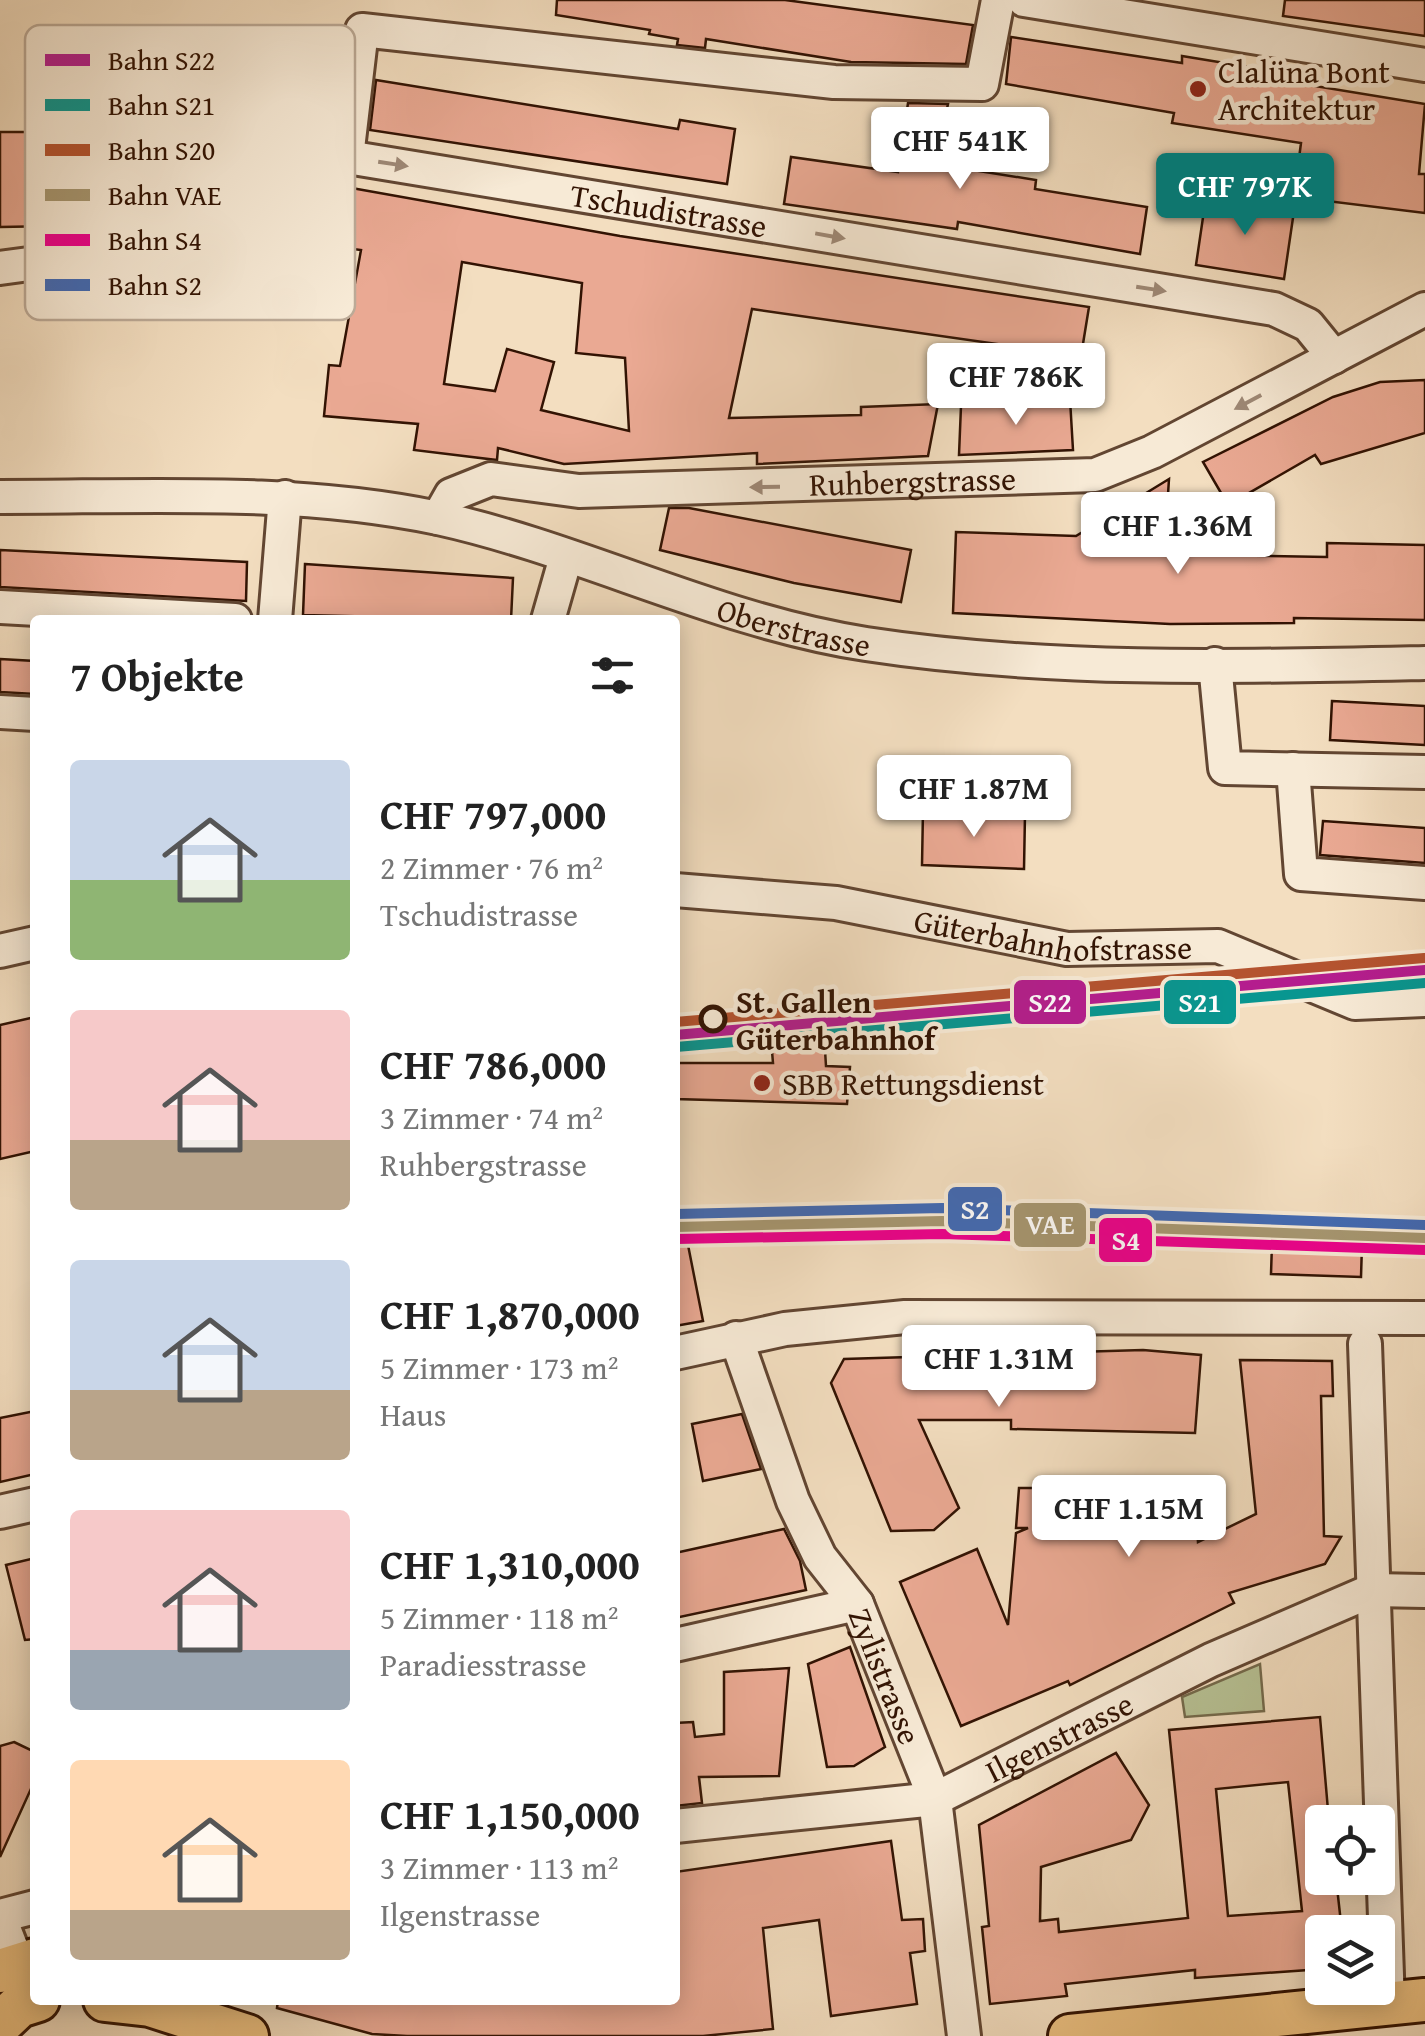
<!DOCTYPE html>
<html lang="de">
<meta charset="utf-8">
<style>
:root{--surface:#fff;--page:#f6f6f6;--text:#222;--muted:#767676;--accent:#0f766e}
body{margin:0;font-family:"Gentium Book Plus",serif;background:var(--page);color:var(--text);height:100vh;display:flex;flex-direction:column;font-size:38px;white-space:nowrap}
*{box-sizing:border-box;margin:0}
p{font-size:32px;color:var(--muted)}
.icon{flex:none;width:55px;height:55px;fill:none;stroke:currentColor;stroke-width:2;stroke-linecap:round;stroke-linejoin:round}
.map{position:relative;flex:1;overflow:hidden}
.details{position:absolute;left:30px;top:615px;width:650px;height:1390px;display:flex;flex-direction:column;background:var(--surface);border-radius:10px;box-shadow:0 5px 25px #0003}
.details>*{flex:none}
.buttons{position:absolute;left:1305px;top:1805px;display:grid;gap:20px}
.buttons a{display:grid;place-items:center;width:90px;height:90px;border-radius:10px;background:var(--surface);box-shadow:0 5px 25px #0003;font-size:50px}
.price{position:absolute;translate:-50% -85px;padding:0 22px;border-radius:10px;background:#fff;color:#222;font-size:32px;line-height:65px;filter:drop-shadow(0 2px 5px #0008)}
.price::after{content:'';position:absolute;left:50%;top:60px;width:30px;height:22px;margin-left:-15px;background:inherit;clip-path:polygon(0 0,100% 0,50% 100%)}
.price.current{background:var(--accent);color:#fff}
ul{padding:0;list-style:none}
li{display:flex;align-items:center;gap:30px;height:250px;padding:0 40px}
li span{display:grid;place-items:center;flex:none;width:280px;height:200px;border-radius:10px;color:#555}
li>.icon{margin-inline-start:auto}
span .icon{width:120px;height:120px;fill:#fffc;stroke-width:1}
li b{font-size:42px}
h2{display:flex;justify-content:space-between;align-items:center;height:120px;padding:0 40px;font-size:42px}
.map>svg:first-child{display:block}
.green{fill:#b7c295;stroke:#746a4c;stroke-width:2.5}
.building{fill:#eaa993;stroke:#321303;stroke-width:2.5;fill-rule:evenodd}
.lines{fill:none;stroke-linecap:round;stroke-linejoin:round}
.minor-casing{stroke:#624632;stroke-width:38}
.major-casing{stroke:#321303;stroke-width:48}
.minor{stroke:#f7ead6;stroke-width:32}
.major{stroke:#eabf80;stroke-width:42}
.rail-1-casing{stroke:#f7ead6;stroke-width:18}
.rail-2-casing{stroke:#f7ead6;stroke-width:18}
.rail-3-casing{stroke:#f7ead6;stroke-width:18}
.rail-4-casing{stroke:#f7ead6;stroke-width:18}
.rail-5-casing{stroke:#f7ead6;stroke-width:18}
.rail-6-casing{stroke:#f7ead6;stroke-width:18}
.rail-1{stroke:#b41d8e;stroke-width:10}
.rail-2{stroke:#089690;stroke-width:10}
.rail-3{stroke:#b4532f;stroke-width:10}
.rail-4{stroke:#a69670;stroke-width:10}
.rail-5{stroke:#ec008c;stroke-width:10}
.rail-6{stroke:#426ab3;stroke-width:10}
.oneway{fill:#9e8977}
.poi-dot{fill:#8f2418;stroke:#f7ead6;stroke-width:4}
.stop-dot{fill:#f7ead6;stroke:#321303;stroke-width:5}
.labels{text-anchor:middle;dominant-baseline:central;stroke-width:9;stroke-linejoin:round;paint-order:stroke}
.poi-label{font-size:32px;fill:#321303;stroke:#f7ead6;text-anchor:start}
.street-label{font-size:32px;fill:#321303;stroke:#f7ead6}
.stop-label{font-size:32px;font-weight:bold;fill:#321303;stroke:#f7ead6;text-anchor:start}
.key{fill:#f7ead6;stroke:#bcaa97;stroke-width:2.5}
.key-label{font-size:28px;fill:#321303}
.line-badge{stroke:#f7ead6;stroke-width:4}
.badge-label{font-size:28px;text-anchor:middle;font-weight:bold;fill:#fff}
</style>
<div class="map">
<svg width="1425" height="2036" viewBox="0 0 1425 2036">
<rect width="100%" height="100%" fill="#f3dec0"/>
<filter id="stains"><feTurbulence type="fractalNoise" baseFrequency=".002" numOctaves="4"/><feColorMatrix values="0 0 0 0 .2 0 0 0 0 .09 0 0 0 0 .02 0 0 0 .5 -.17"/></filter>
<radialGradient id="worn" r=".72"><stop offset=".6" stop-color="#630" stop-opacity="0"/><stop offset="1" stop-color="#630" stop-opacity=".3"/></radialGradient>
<!-- green -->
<polygon class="green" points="1260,1664 1264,1711 1185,1717 1182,1697"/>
<!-- building -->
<g class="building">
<polygon points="557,0 785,0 973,25 966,64 851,62 706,39 705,48 677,45 678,39 649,34 650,30 556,15"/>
<polygon points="1285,0 1425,0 1425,36 1283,16"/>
<polygon points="1011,37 1182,63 1182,56 1273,71 1272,79 1425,104 1419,174 1425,174 1425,213 1294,197 1301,143 1172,123 1174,113 1006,84"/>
<polygon points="376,80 678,129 680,120 735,129 727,184 370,130"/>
<polygon points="908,103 948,104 943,128 971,132 966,169 1036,180 1035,189 1147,207 1140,254 958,222 957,229 784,204 791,157 898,172"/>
<polygon points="0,132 110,132 110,225 0,227"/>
<path d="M346,187L620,236L1089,307L1081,356L752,309L729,418L861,415V407L938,404L928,456L757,464V453L564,464L498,448L497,460L414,450L418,424L324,416L329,365L340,366L361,250L338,247ZM462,262L582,283L576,353L625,358L629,431L541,410L554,362L507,349L495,391L444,384Z"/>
<polygon points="1206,197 1294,211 1284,279 1196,265"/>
<polygon points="1425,380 1425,433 1321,464 1315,455 1228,505 1203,462 1333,397 1380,382"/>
<polygon points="1070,399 1073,450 959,455 961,406"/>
<polygon points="1169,479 1165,541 1143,554 1327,557 1327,543 1425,545 1425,620 1294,618 1294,623 1170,624 953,613 956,532 1076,536"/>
<polygon points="669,508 689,508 911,550 901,602 794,583 660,550"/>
<polygon points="0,550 247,562 246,601 0,587"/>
<polygon points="305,564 513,578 511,620 303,615"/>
<polygon points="0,659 35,661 35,694 0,692"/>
<polygon points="1332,701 1425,706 1425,745 1330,740"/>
<polygon points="923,810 1025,814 1024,869 922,865"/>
<polygon points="1323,821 1425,828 1425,863 1320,855"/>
<polygon points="35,1017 35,1151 0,1159 0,1025"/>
<polygon points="824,1034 826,1066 850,1067 847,1104 675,1099 675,1063 773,1063 771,1039"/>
<polygon points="1272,1243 1362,1245 1361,1277 1271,1274"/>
<polygon points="688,1245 703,1321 675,1326 675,1246"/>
<polygon points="1143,1350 1201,1355 1195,1433 1011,1429 1011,1420 919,1420 959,1508 934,1530 891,1531 831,1383 844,1359"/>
<polygon points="1240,1360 1332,1361 1333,1396 1321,1396 1324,1536 1341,1537 1325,1564 1229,1593 1234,1603 1070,1685 1068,1681 961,1726 900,1582 977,1549 1008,1625 1016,1533 1028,1528 1016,1528 1019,1488 1194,1488 1198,1542 1256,1514"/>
<polygon points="35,1411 35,1474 0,1482 0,1418"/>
<polygon points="742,1414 761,1469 703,1481 692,1424"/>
<polygon points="784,1529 800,1561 806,1590 675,1618 675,1553"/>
<polygon points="35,1558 35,1639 25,1640 6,1565"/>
<polygon points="850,1647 885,1747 854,1766 827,1767 808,1664"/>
<polygon points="789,1668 779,1776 699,1777 702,1803 675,1806 675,1723 693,1722 695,1737 724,1734 724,1672"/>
<path d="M1320,1717L1329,1822H1322V1878H1336L1342,1932H1322V1969L1195,1978V1970L1065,1984L1067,1996L990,2004L982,1927L989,1926L979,1825L1116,1753L1149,1805L1131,1840L1041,1867L1040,1921L1058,1919L1059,1932L1188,1918L1169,1730ZM1288,1782L1302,1911L1228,1916L1216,1789Z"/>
<polygon points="14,1742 35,1752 35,1780 0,1857 0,1746"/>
<polygon points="891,1841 902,1920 923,1919 925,1951 910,1953 917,2004 831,2016 819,1920 763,1928 773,2029 703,2036 407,2036 372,2034 277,2008 278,2000 675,2000 675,1872"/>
</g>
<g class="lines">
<defs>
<g id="minor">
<polyline points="1024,0 1425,65"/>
<polyline points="347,157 362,30 834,82 982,84 998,0"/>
<path id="s1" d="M0,268L74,258L204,215L347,157L1274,309L1308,325L1334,357"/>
<path id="s2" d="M0,497C146,497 294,488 438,518C583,550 717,621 866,644C1049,672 1240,667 1425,663"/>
<path id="s3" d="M438,518L451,495L491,479L579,491L1095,475L1152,452L1425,309"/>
<polyline points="0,607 235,620"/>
<polyline points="275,620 285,497"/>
<polyline points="548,620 566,557"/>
<polyline points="1215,664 1225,768 1425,772"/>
<polyline points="0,712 35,714"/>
<polyline points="1293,769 1301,874 1425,883"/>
<path id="s4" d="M675,890L836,903L1067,949L1218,946L1355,1003L1425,1000"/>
<polyline points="0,951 35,943"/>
<path id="s5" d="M736,1338L793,1501L820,1557L857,1604L935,1799L964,2036"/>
<polyline points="1365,1344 1388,2004"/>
<polyline points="675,1353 785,1329 905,1317 1425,1318"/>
<polyline points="0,1512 35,1504"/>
<polyline points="675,1645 857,1604"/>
<path id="s6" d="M675,1826L935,1799L1211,1660L1373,1590L1425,1591"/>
<polyline points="0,1916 35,1907"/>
<polyline points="0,1918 27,1987"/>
</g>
<g id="major">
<polyline points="0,1971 35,1960"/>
<polyline points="105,2000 150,2005 247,2036"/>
<polyline points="0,2024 19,2006 38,2000"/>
<polyline points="1070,2036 1425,2000"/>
</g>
</defs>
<!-- minor casing -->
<use href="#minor" class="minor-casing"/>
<!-- major casing -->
<use href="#major" class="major-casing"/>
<!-- minor -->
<use href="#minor" class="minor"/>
<!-- major -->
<use href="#major" class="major"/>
<defs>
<polyline id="rail-1" points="675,1035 1425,970"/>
<polyline id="rail-2" points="676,1047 1425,983"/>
<polyline id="rail-3" points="675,1022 1424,958"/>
<polyline id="rail-4" points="675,1227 942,1221 1425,1238"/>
<polyline id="rail-5" points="676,1239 942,1234 1425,1250"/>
<polyline id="rail-6" points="675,1214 942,1208 1425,1225"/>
</defs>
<!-- rail-1 casing -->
<use href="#rail-1" class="rail-1-casing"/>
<!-- rail-2 casing -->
<use href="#rail-2" class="rail-2-casing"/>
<!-- rail-3 casing -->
<use href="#rail-3" class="rail-3-casing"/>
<!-- rail-4 casing -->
<use href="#rail-4" class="rail-4-casing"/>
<!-- rail-5 casing -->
<use href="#rail-5" class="rail-5-casing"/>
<!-- rail-6 casing -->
<use href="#rail-6" class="rail-6-casing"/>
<!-- rail-1 -->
<use href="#rail-1" class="rail-1"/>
<!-- rail-2 -->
<use href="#rail-2" class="rail-2"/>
<!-- rail-3 -->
<use href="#rail-3" class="rail-3"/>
<!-- rail-4 -->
<use href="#rail-4" class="rail-4"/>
<!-- rail-5 -->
<use href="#rail-5" class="rail-5"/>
<!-- rail-6 -->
<use href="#rail-6" class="rail-6"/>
</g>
<!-- one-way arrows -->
<defs><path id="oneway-solid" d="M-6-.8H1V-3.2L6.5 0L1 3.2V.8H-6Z" transform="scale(2.5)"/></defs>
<g class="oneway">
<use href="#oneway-solid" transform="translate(393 164) rotate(9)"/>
<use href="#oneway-solid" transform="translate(830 236) rotate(10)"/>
<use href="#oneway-solid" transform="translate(1151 289) rotate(9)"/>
<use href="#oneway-solid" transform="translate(1248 402) rotate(152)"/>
<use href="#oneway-solid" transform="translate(765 487) rotate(179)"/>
</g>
<!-- markers -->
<g class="poi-dot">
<circle cx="1198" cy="89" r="10"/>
<circle cx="762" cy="1083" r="10"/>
</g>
<circle class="stop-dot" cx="713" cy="1019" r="12"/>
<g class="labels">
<!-- poi labels -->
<g class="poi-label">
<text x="1218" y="71">Clalüna Bont<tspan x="1218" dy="37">Architektur</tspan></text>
<text x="782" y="1083">SBB Rettungsdienst</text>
</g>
<!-- street labels -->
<g class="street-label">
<text stroke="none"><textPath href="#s1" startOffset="692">Tschudistrasse</textPath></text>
<text stroke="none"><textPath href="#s3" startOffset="492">Ruhbergstrasse</textPath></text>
<text stroke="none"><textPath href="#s2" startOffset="812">Oberstrasse</textPath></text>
<text stroke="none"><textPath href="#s4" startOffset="382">Güterbahnhofstrasse</textPath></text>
<text stroke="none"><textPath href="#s5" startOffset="372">Zylistrasse</textPath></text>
<text stroke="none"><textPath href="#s6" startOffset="400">Ilgenstrasse</textPath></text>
</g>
<!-- stop labels -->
<g class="stop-label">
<text x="736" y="1001">St. Gallen<tspan x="736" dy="37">Güterbahnhof</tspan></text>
</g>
</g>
<!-- legend -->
<rect x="25" y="25" width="330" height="295" rx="15" class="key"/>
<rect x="45" y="54" width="45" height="12" fill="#b41d8e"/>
<rect x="45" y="99" width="45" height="12" fill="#089690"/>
<rect x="45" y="144" width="45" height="12" fill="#b4532f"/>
<rect x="45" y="189" width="45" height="12" fill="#a69670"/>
<rect x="45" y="234" width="45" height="12" fill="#ec008c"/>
<rect x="45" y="279" width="45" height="12" fill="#426ab3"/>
<g class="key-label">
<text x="108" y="70">Bahn S22</text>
<text x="108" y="115">Bahn S21</text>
<text x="108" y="160">Bahn S20</text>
<text x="108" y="205">Bahn VAE</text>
<text x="108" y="250">Bahn S4</text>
<text x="108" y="295">Bahn S2</text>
</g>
<g class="line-badge">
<rect x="1162" y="978" width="76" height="48" rx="10" fill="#089690"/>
<rect x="1012" y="978" width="76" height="48" rx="10" fill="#b41d8e"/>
<rect x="946" y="1185" width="58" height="48" rx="10" fill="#426ab3"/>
<rect x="1012" y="1201" width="76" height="48" rx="10" fill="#a69670"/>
<rect x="1097" y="1216" width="57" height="48" rx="10" fill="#ec008c"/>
</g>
<g class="badge-label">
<text x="1200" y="1012">S21</text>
<text x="1050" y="1012">S22</text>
<text x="975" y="1219">S2</text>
<text x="1050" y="1234">VAE</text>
<text x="1126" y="1250">S4</text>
</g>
<rect width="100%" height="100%" filter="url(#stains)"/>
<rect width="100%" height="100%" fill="url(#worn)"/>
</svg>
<div class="buttons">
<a><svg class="icon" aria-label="locate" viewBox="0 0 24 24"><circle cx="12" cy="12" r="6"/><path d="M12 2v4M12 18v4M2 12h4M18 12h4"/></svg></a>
<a><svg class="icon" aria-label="layers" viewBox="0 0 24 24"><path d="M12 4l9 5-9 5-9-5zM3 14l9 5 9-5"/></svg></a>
</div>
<b class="price" style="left:960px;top:192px">CHF 541K</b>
<b class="price current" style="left:1245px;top:238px">CHF 797K</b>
<b class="price" style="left:1016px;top:428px">CHF 786K</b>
<b class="price" style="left:1178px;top:577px">CHF 1.36M</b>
<b class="price" style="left:974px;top:840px">CHF 1.87M</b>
<b class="price" style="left:999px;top:1410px">CHF 1.31M</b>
<b class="price" style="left:1129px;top:1560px">CHF 1.15M</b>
<section class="details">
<h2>7 Objekte<svg class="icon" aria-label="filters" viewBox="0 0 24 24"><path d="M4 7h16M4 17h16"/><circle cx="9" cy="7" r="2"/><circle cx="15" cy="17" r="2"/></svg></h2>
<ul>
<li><span style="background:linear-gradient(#c9d6e8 60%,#8fb573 0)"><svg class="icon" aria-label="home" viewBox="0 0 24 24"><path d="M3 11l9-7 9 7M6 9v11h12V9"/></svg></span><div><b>CHF 797,000</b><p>2 Zimmer · 76 m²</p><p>Tschudistrasse</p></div></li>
<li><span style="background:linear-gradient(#f6c9c9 65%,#b9a48a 0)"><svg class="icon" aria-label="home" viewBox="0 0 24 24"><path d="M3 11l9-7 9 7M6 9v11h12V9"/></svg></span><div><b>CHF 786,000</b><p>3 Zimmer · 74 m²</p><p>Ruhbergstrasse</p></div></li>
<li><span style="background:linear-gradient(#c9d6e8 65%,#b9a48a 0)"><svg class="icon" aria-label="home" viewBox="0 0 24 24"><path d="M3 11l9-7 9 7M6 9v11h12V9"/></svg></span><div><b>CHF 1,870,000</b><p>5 Zimmer · 173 m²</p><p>Haus</p></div></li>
<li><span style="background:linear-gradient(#f6c9c9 70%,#9aa5b1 0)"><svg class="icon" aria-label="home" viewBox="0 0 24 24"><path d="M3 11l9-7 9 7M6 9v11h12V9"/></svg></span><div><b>CHF 1,310,000</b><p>5 Zimmer · 118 m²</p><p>Paradiesstrasse</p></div></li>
<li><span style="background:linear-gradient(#ffd9b3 75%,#b9a48a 0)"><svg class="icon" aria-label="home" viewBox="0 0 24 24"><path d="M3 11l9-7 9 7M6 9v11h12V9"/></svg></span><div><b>CHF 1,150,000</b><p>3 Zimmer · 113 m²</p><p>Ilgenstrasse</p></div></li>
</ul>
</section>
</div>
